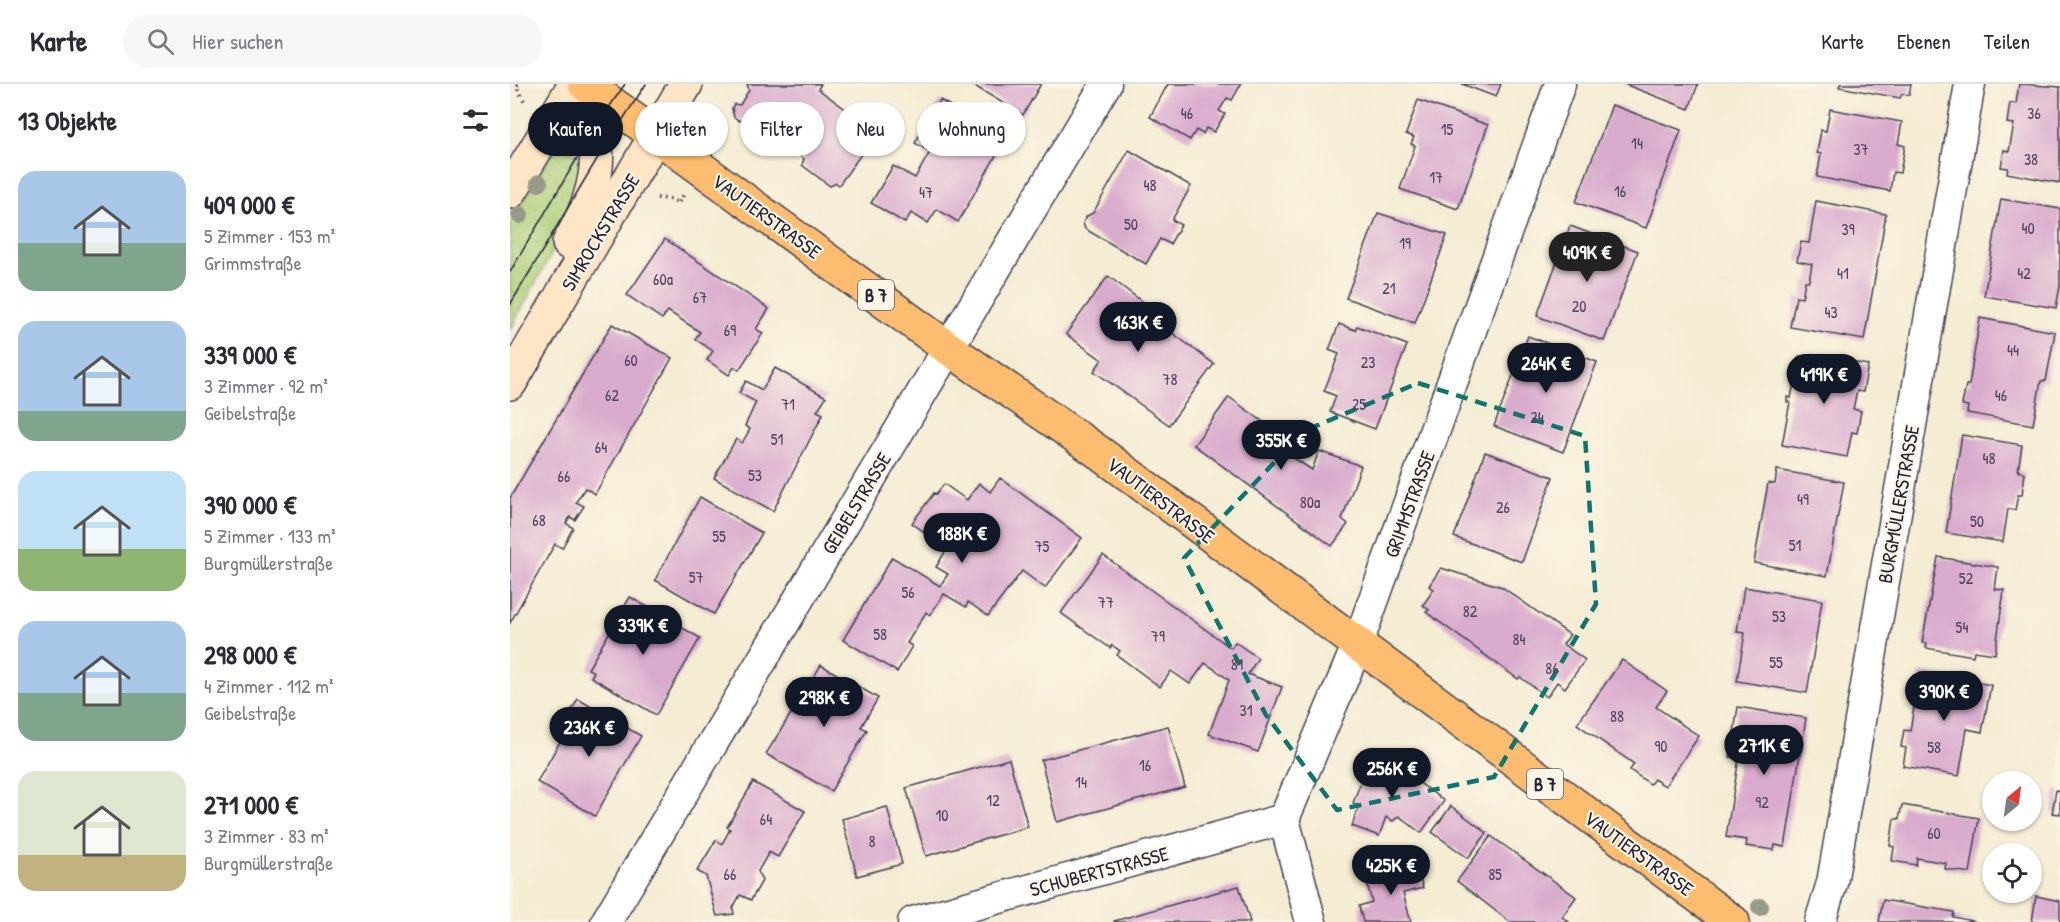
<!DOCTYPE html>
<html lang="de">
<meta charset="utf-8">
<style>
:root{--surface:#fff;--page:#f7f7f7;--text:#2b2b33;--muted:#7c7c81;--line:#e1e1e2;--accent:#111827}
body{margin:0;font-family:"Patrick Hand",sans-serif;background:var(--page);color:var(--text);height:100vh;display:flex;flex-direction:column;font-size:22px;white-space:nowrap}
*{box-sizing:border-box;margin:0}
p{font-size:20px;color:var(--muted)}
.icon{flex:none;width:33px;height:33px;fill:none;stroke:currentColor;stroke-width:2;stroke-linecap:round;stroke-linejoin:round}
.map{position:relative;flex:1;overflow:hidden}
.drawer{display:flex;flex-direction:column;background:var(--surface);width:510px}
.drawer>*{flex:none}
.guide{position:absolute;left:18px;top:18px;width:570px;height:54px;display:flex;gap:12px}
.needle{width:39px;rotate:29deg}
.controls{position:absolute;left:1472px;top:687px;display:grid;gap:12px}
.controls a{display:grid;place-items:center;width:60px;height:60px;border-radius:50%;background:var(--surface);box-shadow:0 2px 4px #0004;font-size:30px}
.price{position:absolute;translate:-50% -51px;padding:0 14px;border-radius:21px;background:var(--accent);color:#fff;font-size:20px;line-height:39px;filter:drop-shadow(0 2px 3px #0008)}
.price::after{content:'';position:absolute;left:50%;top:36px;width:18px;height:14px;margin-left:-9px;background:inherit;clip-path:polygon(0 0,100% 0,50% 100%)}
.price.current{background:#222;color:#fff}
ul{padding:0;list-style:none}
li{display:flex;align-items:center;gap:18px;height:150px;padding:0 18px}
li span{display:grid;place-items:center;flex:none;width:168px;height:120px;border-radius:18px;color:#555}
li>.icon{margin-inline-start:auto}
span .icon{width:72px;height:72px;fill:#fffc;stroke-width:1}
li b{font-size:26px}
h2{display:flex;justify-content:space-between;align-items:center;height:72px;padding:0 18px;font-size:26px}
.tag{padding:0 21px;border-radius:27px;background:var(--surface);box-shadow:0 2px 4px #0004;font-size:21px;line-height:54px}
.tag.current{background:var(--accent);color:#fff}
header{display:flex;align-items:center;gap:36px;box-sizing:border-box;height:84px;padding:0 30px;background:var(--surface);border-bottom:2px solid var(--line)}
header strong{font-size:28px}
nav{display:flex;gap:33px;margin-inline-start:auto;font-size:21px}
.search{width:420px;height:54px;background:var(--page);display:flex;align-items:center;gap:15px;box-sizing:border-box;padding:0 21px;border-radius:33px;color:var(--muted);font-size:22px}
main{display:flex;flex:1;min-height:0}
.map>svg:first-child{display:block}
.grass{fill:url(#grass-dots);stroke:#677859;stroke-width:1.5}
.building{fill:#d9acce}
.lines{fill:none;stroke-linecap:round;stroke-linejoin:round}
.street-casing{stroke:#424052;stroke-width:33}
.secondary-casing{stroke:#424052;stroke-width:36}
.primary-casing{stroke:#424052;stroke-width:36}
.path{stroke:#424052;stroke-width:4;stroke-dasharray:1.5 4.5;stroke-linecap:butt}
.street{stroke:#fff;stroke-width:30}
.secondary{stroke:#fee5c5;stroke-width:33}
.primary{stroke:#fcbd6f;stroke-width:33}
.tram{stroke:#22223b;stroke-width:1.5}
.tree{fill:#979a89}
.marked{fill:none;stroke:#0f766e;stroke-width:4.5;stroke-dasharray:12 8;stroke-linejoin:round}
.labels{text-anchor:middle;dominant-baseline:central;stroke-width:4.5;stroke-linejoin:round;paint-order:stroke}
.number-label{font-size:16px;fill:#504460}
.shield{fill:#fcf5e5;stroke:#63616e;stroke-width:1.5}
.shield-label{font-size:18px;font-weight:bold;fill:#22223b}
.street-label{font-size:20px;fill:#22223b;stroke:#fcf5e5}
</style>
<header>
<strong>Karte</strong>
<div class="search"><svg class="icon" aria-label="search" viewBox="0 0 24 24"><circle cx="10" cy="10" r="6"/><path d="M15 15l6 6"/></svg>Hier suchen</div>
<nav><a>Karte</a><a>Ebenen</a><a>Teilen</a></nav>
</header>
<main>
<section class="drawer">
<h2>13 Objekte<svg class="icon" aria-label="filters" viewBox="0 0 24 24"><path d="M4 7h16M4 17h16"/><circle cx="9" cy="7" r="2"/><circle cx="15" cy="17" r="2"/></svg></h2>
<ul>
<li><span style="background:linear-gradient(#a9c7e8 60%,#7fa58c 0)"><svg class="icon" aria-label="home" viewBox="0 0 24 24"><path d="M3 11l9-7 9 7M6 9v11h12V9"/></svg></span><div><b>409 000 €</b><p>5 Zimmer · 153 m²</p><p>Grimmstraße</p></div></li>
<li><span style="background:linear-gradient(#a9c7e8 75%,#7fa58c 0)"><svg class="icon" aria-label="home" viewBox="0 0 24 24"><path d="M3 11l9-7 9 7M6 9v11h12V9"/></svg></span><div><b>339 000 €</b><p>3 Zimmer · 92 m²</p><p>Geibelstraße</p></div></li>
<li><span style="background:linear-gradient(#bfe0f5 65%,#8fb573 0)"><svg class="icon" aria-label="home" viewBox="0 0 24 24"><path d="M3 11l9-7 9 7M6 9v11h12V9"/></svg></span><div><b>390 000 €</b><p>5 Zimmer · 133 m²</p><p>Burgmüllerstraße</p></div></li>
<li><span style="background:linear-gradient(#a9c7e8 60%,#7fa58c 0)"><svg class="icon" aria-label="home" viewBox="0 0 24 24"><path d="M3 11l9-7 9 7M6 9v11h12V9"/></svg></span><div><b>298 000 €</b><p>4 Zimmer · 112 m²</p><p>Geibelstraße</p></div></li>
<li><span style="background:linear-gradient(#dfe7d0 70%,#c2b280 0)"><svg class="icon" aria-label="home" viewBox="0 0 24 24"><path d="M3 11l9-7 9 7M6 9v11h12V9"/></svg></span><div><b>271 000 €</b><p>3 Zimmer · 83 m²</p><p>Burgmüllerstraße</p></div></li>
</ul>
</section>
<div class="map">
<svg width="1550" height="838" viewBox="0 0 1550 838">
<defs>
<pattern id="grass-dots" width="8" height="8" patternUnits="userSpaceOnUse" patternTransform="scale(1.5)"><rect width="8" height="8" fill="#accf77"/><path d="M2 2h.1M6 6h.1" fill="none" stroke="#94b168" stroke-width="1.8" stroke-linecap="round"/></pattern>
</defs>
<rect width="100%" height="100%" fill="#fcf5e5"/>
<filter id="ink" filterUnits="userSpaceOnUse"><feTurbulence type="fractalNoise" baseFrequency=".0167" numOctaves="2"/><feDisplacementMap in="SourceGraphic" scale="12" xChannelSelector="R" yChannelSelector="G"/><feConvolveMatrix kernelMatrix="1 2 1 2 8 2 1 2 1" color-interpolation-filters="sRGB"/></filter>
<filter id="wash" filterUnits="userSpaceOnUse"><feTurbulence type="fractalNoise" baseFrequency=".008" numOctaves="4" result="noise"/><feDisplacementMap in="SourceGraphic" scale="24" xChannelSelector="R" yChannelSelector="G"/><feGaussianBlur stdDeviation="1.35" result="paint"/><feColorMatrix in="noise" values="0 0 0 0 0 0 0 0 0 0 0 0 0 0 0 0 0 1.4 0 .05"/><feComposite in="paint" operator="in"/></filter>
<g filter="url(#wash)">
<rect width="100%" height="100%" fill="#f4ecd3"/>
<!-- grass -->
<polygon class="grass" points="49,58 63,67 78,86 64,128 0,246 0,140"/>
<g id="blocks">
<!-- building -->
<g class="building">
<polygon points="237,0 311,0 308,5 367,48 329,101 326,99 320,102 292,81 294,75 279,64 274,68 268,63 269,57 258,48 252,51 245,47 246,40 237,33 230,37 224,33 222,24 224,20 230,21 239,6"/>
<polygon points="461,0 531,0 513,31"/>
<polygon points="658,0 731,0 722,16 717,14 709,27 715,30 704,48 696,44 693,50 686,46 680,56 640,33"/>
<polygon points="952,0 991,0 986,13"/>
<polygon points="1114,0 1188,0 1179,25"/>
<polygon points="1330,0 1401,0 1399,11 1392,10 1390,14 1329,3"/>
<polygon points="1509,0 1550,3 1550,99 1497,89 1498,84 1491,83 1494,66 1499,67 1504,40 1497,39 1500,19 1506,20"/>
<polygon points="430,16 496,54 448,138 427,125 418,139 401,129 395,139 361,119 383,82 405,94 420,68 405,59"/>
<polygon points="908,16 978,41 948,125 890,105 905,62 901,60 904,53 896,50"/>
<polygon points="1102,21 1171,46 1136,144 1066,118"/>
<polygon points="1320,25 1392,38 1388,60 1395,62 1390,89 1383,88 1380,107 1307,93 1311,70 1307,69 1311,46 1316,47"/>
<polygon points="619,66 681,102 662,136 671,141 660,160 650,155 636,180 575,145 573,139 577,132 583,129"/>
<polygon points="1491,115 1550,125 1550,202 1546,224 1474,212"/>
<polygon points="1306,117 1376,130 1354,256 1280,243 1286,213 1292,214 1295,197 1299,197 1302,180 1287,177 1291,158 1299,159"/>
<polygon points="868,129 937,151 905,239 836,214"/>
<polygon points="1060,142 1128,167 1094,257 1027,232"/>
<polygon points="155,155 259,225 246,245 253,249 229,286 224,283 219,291 197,276 203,267 185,255 190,248 158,227 152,235 117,211"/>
<polygon points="598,192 634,219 626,230 658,253 661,248 704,280 659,341 584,287 592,276 556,250"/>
<polygon points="1470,234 1545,248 1536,297 1531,297 1523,341 1457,329 1458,322 1452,321 1456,301 1459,301"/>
<polygon points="102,240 162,274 85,410 75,404 66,418 74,422 65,436 60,433 56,439 63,444 52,464 45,460 0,539 0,414"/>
<polygon points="829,240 845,246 847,242 897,261 865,345 820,328 826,312 814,307 829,270 819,266"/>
<polygon points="1018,252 1087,278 1053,368 984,342"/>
<polygon points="1302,270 1358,281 1353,308 1347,307 1343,325 1351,327 1347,349 1342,348 1337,373 1272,361 1280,318 1277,318 1277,313 1281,314 1289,272 1301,274"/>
<polygon points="265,284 316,313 307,327 313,330 263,427 204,394 226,355 232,359 240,345 235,342 246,318 229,309 236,297 252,306"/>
<polygon points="719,313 774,353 767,363 802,386 809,367 851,382 832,435 838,440 822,462 684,361"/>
<polygon points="1452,351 1512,361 1508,387 1515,389 1512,411 1508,411 1505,426 1498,425 1493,458 1436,449"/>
<polygon points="975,368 1043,393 1012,478 944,453"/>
<polygon points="1267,386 1334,398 1317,492 1244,479 1258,399 1265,400"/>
<polygon points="490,394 572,454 535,504 512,487 478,532 458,518 456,523 434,510 420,531 416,528 397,559 402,562 387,588 333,556 382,473 430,502 438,490 426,483 437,465 402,439 424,409 426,410 434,400 457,416 469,399 480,408"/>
<polygon points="190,413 252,449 204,530 145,496"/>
<polygon points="593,471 721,564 725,558 748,574 738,590 772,603 748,668 699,650 719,596 706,586 695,579 680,600 661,587 650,603 607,571 610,567 602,561 600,564 551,529"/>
<polygon points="1428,473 1488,483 1485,505 1494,506 1485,570 1464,567 1463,572 1416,564 1417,559 1412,559"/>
<polygon points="931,484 992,503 1060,551 1053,560 1075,576 1055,604 1047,598 1037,613 1010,593 1008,595 916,528 919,526 913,521 924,505 919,502"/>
<polygon points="1234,503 1312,516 1297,609 1227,597 1235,549 1227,548"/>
<polygon points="120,513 190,554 146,631 81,593 84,588 78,585"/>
<polygon points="1112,576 1157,607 1146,623 1189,652 1155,702 1144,695 1140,700 1120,686 1124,680 1067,640"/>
<polygon points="311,581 368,614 351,643 357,646 321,707 256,670"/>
<polygon points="1410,588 1481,601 1472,648 1457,645 1449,692 1393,682 1396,664 1391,663 1394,646 1400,647"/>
<polygon points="68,615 131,652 85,732 27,698 59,642 54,639"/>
<polygon points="1228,623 1296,634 1275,763 1265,761 1264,766 1236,762 1237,756 1216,753 1229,674 1220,673"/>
<polygon points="658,642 675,703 547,738 531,676"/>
<polygon points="874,673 934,717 911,749 889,732 883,737 876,733 869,752 842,742 849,722 843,719 858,679"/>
<polygon points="499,675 518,743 416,772 396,704"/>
<polygon points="243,698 295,727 268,773 259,768 248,787 252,797 241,816 230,811 223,824 224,830 207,832 196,792 187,787 206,756 212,760 220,745 217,743"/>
<polygon points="1546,706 1550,707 1550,730 1542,729"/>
<polygon points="1392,721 1469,734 1460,789 1435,785 1436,779 1407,774 1406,781 1382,777 1384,763 1380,762 1384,735 1389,735"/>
<polygon points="941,722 977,749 958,774 922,748"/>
<polygon points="377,723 392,780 347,792 332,735"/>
<polygon points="981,752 1066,813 1052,833 1059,838 1000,838 947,797"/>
<polygon points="906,781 913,804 893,809 901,838 853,838 849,822 862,818 856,796"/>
<polygon points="729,802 740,838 604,838 604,837"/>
<polygon points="1526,812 1550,817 1550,838 1522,838"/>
<polygon points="1373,816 1444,828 1443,833 1467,838 1369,838"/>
</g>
</g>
</g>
<g filter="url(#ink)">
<use href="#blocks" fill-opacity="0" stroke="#424052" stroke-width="1.5"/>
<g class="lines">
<defs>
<g id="street">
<polyline points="96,838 596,0"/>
<polyline points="403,838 774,735"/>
<polyline points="801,838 774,735 847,562 1050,0"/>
<polyline points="1310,838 1322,799 1460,0"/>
</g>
<g id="secondary">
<polyline points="0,108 65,0"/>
<path d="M59,159C92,102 95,61 70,0"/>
<polyline points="0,299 176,0"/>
</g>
<polyline id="primary" points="75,0 438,264 587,367 1223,838"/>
</defs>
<!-- street casing -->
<use href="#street" class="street-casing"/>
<!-- secondary casing -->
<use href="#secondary" class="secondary-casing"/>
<!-- primary casing -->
<use href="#primary" class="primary-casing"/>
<!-- path -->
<g class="path">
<polyline points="8,0 6,2 16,20"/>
<polyline points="199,27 200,39 207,49 203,55"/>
<polyline points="147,114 161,115 169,119 174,110"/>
</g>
<!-- street -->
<use href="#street" class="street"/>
<!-- secondary -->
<use href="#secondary" class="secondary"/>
<!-- primary -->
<use href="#primary" class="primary"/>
<!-- tram -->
<g class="tram">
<polyline points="0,188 85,44 115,0"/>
<polyline points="0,221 87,75 136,0"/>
</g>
</g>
<!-- trees -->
<g class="tree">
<circle cx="29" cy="99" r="9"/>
<circle cx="10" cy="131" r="9"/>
<circle cx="1250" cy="823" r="9"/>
</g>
</g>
<!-- marked area -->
<path class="marked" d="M908,299L1075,352L1086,520L984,693L827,726L756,631L674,474L794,347Z"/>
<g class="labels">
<!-- number labels -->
<g class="number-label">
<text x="677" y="29">46</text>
<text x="1524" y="29">36</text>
<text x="937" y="45">15</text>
<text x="1127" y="59">14</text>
<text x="1351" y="65">37</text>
<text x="1521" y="75">38</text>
<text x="926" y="93">17</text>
<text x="640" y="101">48</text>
<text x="1110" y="107">16</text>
<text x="416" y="108">47</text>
<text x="621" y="140">50</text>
<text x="1518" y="144">40</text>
<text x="1338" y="145">39</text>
<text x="895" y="159">19</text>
<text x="1333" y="189">41</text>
<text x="1514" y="189">42</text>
<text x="153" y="195">60a</text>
<text x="879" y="204">21</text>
<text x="190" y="213">67</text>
<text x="1069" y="222">20</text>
<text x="1321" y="228">43</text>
<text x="220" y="246">69</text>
<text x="1503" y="266">44</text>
<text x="121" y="276">60</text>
<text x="858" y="278">23</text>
<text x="660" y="295">78</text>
<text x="102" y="311">62</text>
<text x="1491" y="311">46</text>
<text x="278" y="320">71</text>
<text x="849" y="320">25</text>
<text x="1027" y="333">24</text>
<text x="267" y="355">51</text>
<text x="91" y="363">64</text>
<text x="1479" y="374">48</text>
<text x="245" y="391">53</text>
<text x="54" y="392">66</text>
<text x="1293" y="415">49</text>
<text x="800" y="418">80a</text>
<text x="993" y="423">26</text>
<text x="29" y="436">68</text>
<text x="1467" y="437">50</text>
<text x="209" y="452">55</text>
<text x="1285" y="461">51</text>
<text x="532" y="462">75</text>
<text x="186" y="493">57</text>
<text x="1456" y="494">52</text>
<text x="398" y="508">56</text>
<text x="596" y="518">77</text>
<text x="960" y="527">82</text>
<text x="1269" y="532">53</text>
<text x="1452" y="543">54</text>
<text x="370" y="550">58</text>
<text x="648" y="552">79</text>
<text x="1009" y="555">84</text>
<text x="1266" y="578">55</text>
<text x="727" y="580">81</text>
<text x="1042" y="584">86</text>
<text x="736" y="626">31</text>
<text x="1107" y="632">88</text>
<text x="1151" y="662">90</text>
<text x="1424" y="663">58</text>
<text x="635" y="681">16</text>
<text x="571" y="698">14</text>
<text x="483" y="716">12</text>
<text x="1252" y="718">92</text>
<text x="432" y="731">10</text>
<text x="256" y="735">64</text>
<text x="1424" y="749">60</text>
<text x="362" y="757">8</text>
<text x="220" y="790">66</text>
<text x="985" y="790">85</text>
</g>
<!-- shield labels -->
<g class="shield">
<rect x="348" y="196" width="36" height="30" rx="4.5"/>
<rect x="1017" y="685" width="36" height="30" rx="4.5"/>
</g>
<g class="shield-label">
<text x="366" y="211">B 7</text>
<text x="1035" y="700">B 7</text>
</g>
<!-- street labels -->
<g class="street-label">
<text transform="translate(257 132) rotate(36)">VAUTIERSTRASSE</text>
<text transform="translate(90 148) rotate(-59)">SIMROCKSTRASSE</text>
<text transform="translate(651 416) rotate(37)">VAUTIERSTRASSE</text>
<text transform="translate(346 419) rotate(-59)">GEIBELSTRASSE</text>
<text transform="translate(899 420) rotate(-70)">GRIMMSTRASSE</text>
<text transform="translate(1388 420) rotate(-80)">BURGMÜLLERSTRASSE</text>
<text transform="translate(1129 769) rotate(36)">VAUTIERSTRASSE</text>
<text transform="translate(589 787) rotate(-15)">SCHUBERTSTRASSE</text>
</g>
</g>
</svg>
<div class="controls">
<a><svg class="needle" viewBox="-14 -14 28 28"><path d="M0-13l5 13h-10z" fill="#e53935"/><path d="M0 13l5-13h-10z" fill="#7c7c81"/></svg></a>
<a><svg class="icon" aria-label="locate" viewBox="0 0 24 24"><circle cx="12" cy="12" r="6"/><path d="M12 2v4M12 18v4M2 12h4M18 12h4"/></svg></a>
</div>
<b class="price current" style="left:1077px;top:199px">409K €</b>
<b class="price" style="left:628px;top:269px">163K €</b>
<b class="price" style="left:1036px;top:310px">264K €</b>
<b class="price" style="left:1314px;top:321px">419K €</b>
<b class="price" style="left:771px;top:387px">355K €</b>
<b class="price" style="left:452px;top:480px">188K €</b>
<b class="price" style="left:133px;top:572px">339K €</b>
<b class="price" style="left:1434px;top:638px">390K €</b>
<b class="price" style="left:314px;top:644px">298K €</b>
<b class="price" style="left:79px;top:674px">236K €</b>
<b class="price" style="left:1254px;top:692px">271K €</b>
<b class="price" style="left:882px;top:715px">256K €</b>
<b class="price" style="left:881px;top:812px">425K €</b>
<div class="guide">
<a class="tag current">Kaufen</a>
<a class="tag">Mieten</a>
<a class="tag">Filter</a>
<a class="tag">Neu</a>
<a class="tag">Wohnung</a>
</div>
</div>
</main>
